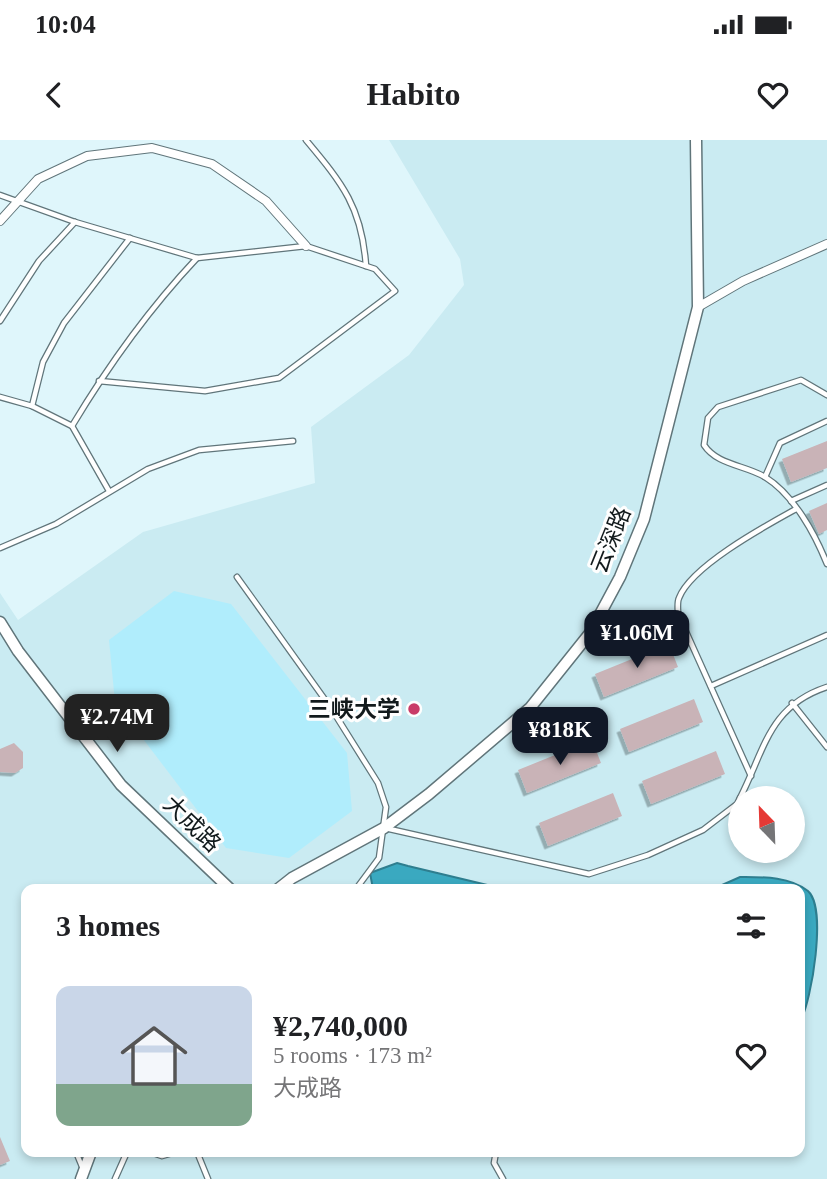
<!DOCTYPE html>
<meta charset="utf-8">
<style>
:root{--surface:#fff;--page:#f6f6f6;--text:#202124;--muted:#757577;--accent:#111827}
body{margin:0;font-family:"Times New Roman","Noto Sans SC",serif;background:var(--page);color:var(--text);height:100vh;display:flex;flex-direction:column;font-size:26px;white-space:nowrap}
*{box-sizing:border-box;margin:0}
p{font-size:23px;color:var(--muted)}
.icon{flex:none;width:38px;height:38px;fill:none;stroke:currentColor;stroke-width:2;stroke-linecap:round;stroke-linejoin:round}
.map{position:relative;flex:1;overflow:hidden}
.sheet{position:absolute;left:21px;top:744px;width:784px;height:273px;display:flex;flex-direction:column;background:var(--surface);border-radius:14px;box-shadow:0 4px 10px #0003}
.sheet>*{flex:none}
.needle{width:46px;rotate:337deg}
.fabs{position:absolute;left:728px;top:646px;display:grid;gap:14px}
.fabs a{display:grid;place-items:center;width:77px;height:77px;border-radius:50%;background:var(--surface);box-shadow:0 4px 10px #0003;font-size:35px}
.price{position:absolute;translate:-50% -60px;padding:0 16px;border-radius:14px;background:var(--accent);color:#fff;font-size:23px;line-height:46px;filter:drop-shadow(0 2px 4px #0008)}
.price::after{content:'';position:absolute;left:50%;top:42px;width:21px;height:16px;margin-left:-10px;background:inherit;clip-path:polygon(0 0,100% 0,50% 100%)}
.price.on{background:#222;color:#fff}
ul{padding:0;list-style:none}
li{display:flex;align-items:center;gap:21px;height:175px;padding:0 35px}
li span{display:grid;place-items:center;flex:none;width:196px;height:140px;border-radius:14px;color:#555}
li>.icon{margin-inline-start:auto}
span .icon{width:84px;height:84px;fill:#fffc;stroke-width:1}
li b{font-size:30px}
h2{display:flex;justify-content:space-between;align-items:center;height:84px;padding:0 35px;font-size:30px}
.status{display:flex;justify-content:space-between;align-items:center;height:49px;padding:0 35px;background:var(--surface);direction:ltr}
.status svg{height:19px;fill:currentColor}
header{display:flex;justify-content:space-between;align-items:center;height:91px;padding:0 35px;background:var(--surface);font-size:32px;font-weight:700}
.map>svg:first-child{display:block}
.built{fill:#caebf2;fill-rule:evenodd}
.green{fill:#b0edfc}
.water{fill:#3aa9c0;stroke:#2e7e8f;stroke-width:2}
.building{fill:#c9b3b7;filter:url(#shadow)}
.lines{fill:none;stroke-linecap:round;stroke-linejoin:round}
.lane-casing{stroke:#60757a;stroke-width:7}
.street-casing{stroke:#60757a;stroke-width:10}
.secondary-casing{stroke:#60757a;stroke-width:13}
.lane{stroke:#fff;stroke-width:4.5}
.street{stroke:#fff;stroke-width:8}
.secondary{stroke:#fff;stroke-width:10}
.poi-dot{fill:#c93b68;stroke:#fefefe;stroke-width:2.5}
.labels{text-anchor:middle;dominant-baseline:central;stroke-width:6;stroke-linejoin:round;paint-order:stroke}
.street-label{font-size:23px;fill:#121a1c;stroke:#fefefe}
.poi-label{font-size:23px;font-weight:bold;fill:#121a1c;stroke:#fefefe;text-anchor:end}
</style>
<div class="status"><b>10:04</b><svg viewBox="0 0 49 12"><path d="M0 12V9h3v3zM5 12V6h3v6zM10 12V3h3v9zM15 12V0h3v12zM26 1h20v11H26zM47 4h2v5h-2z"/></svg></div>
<header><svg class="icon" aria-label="back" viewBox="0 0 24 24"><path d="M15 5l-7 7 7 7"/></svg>Habito<svg class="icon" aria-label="heart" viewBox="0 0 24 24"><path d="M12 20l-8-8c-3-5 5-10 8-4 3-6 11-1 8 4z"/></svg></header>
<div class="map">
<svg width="827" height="1039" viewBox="0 0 827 1039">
<defs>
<filter id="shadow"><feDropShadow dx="-3.5" dy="3.5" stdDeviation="0" flood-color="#0004"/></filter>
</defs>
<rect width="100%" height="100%" fill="#dff6fb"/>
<!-- built -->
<path class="built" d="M389,0H827V1039H0V453L18,480L143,392L315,343L311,287L409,215L464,145L460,119ZM740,658H793V710H740ZM26,749H800V1012H26Z"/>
<!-- green -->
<polygon class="green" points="174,451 231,464 347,613 352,671 289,718 226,708 115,562 109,500"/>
<!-- water -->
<g class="water">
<polygon points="397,723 408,726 504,749 373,749 370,733"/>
<path d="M740,737C762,737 789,736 808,751C827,768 812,860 800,882V749H713Z"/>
</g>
<!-- building -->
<g class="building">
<polygon points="827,301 827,328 791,342 782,319"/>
<polygon points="827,363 827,390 819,394 809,371"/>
<polygon points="669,504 678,527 604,557 595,534"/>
<polygon points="694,559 703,582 629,612 620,589"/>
<polygon points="592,600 601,623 527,653 518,630"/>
<polygon points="14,603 23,612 23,628 15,633 0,632 0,609"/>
<polygon points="716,611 725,634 651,664 642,641"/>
<polygon points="613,653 622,676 548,706 539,683"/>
<polygon points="0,997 10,1021 0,1025"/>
</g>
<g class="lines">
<defs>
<g id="lane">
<path d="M306,0C343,44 362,68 366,126"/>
<polyline points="0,55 75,82 197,118 306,106 375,129 395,151 279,238 205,251 99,241"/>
<polyline points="0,181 39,121 75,82"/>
<path d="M827,255L801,240L718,267L708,278L704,305C717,325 745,325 765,337C794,355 815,394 827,424"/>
<polyline points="0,257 32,266 72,286 109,351"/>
<polyline points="32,266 43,222 64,183 130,98"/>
<path d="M72,286C108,226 149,169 197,118"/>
<polyline points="765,337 780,303 827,281"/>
<polyline points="791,361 827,345"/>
<polyline points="0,408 56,384 148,329 199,310 293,301"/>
<polyline points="237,437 331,568 378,643 386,667 379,718 356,749"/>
<polyline points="711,546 827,495"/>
<polyline points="792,563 827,607"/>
<path d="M751,636L678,474C678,469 677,462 679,458C691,426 767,385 796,369"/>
<path d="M740,658C765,609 769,566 827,547"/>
<polyline points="385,688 589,734 648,715 703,690 737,664 740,658"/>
<polyline points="76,1012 83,1029"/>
<polyline points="150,1012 162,1016 176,1012"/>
<polyline points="197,1012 208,1039"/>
<polyline points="496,1012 494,1023 503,1039"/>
<polyline points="115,1039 127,1012"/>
</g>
<g id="street">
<polyline points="0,81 38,39 87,16 152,8 212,24 266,61 306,106"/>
<polyline points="698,167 743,141 827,104"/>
</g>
<g id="secondary">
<polyline points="0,482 18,511 121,645 230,749"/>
<polyline points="278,749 292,738 384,688 429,654 530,568 590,493 620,437 644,379 698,167 696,0"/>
<polyline points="81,1039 91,1012"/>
</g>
</defs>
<!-- lane casing -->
<use href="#lane" class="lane-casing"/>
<!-- street casing -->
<use href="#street" class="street-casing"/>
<!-- secondary casing -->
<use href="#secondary" class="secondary-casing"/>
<!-- lane -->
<use href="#lane" class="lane"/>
<!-- street -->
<use href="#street" class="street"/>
<!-- secondary -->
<use href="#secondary" class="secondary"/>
</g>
<!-- markers -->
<circle class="poi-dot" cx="414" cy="569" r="7"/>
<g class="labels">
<!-- street labels -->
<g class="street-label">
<text transform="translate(611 400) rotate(-68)">云深路</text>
<text transform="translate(192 684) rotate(44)">大成路</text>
</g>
<!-- poi labels -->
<g class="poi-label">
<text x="400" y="569">三峡大学</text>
</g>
</g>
</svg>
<div class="fabs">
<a><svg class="needle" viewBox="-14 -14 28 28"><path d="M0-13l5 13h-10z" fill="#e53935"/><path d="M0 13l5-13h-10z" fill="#757577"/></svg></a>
</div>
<b class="price" style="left:637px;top:530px">¥1.06M</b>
<b class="price on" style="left:117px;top:614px">¥2.74M</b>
<b class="price" style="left:560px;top:627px">¥818K</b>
<section class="sheet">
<h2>3 homes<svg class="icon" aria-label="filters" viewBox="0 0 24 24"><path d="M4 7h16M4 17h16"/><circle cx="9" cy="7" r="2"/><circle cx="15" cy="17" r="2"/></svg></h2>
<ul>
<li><span style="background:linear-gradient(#c9d6e8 70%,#7fa58c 0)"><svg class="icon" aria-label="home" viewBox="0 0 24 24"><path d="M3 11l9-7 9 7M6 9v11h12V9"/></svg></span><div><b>¥2,740,000</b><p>5 rooms · 173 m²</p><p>大成路</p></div><svg class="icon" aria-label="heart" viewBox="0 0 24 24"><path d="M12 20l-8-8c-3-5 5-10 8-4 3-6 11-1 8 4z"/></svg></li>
</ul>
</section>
</div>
